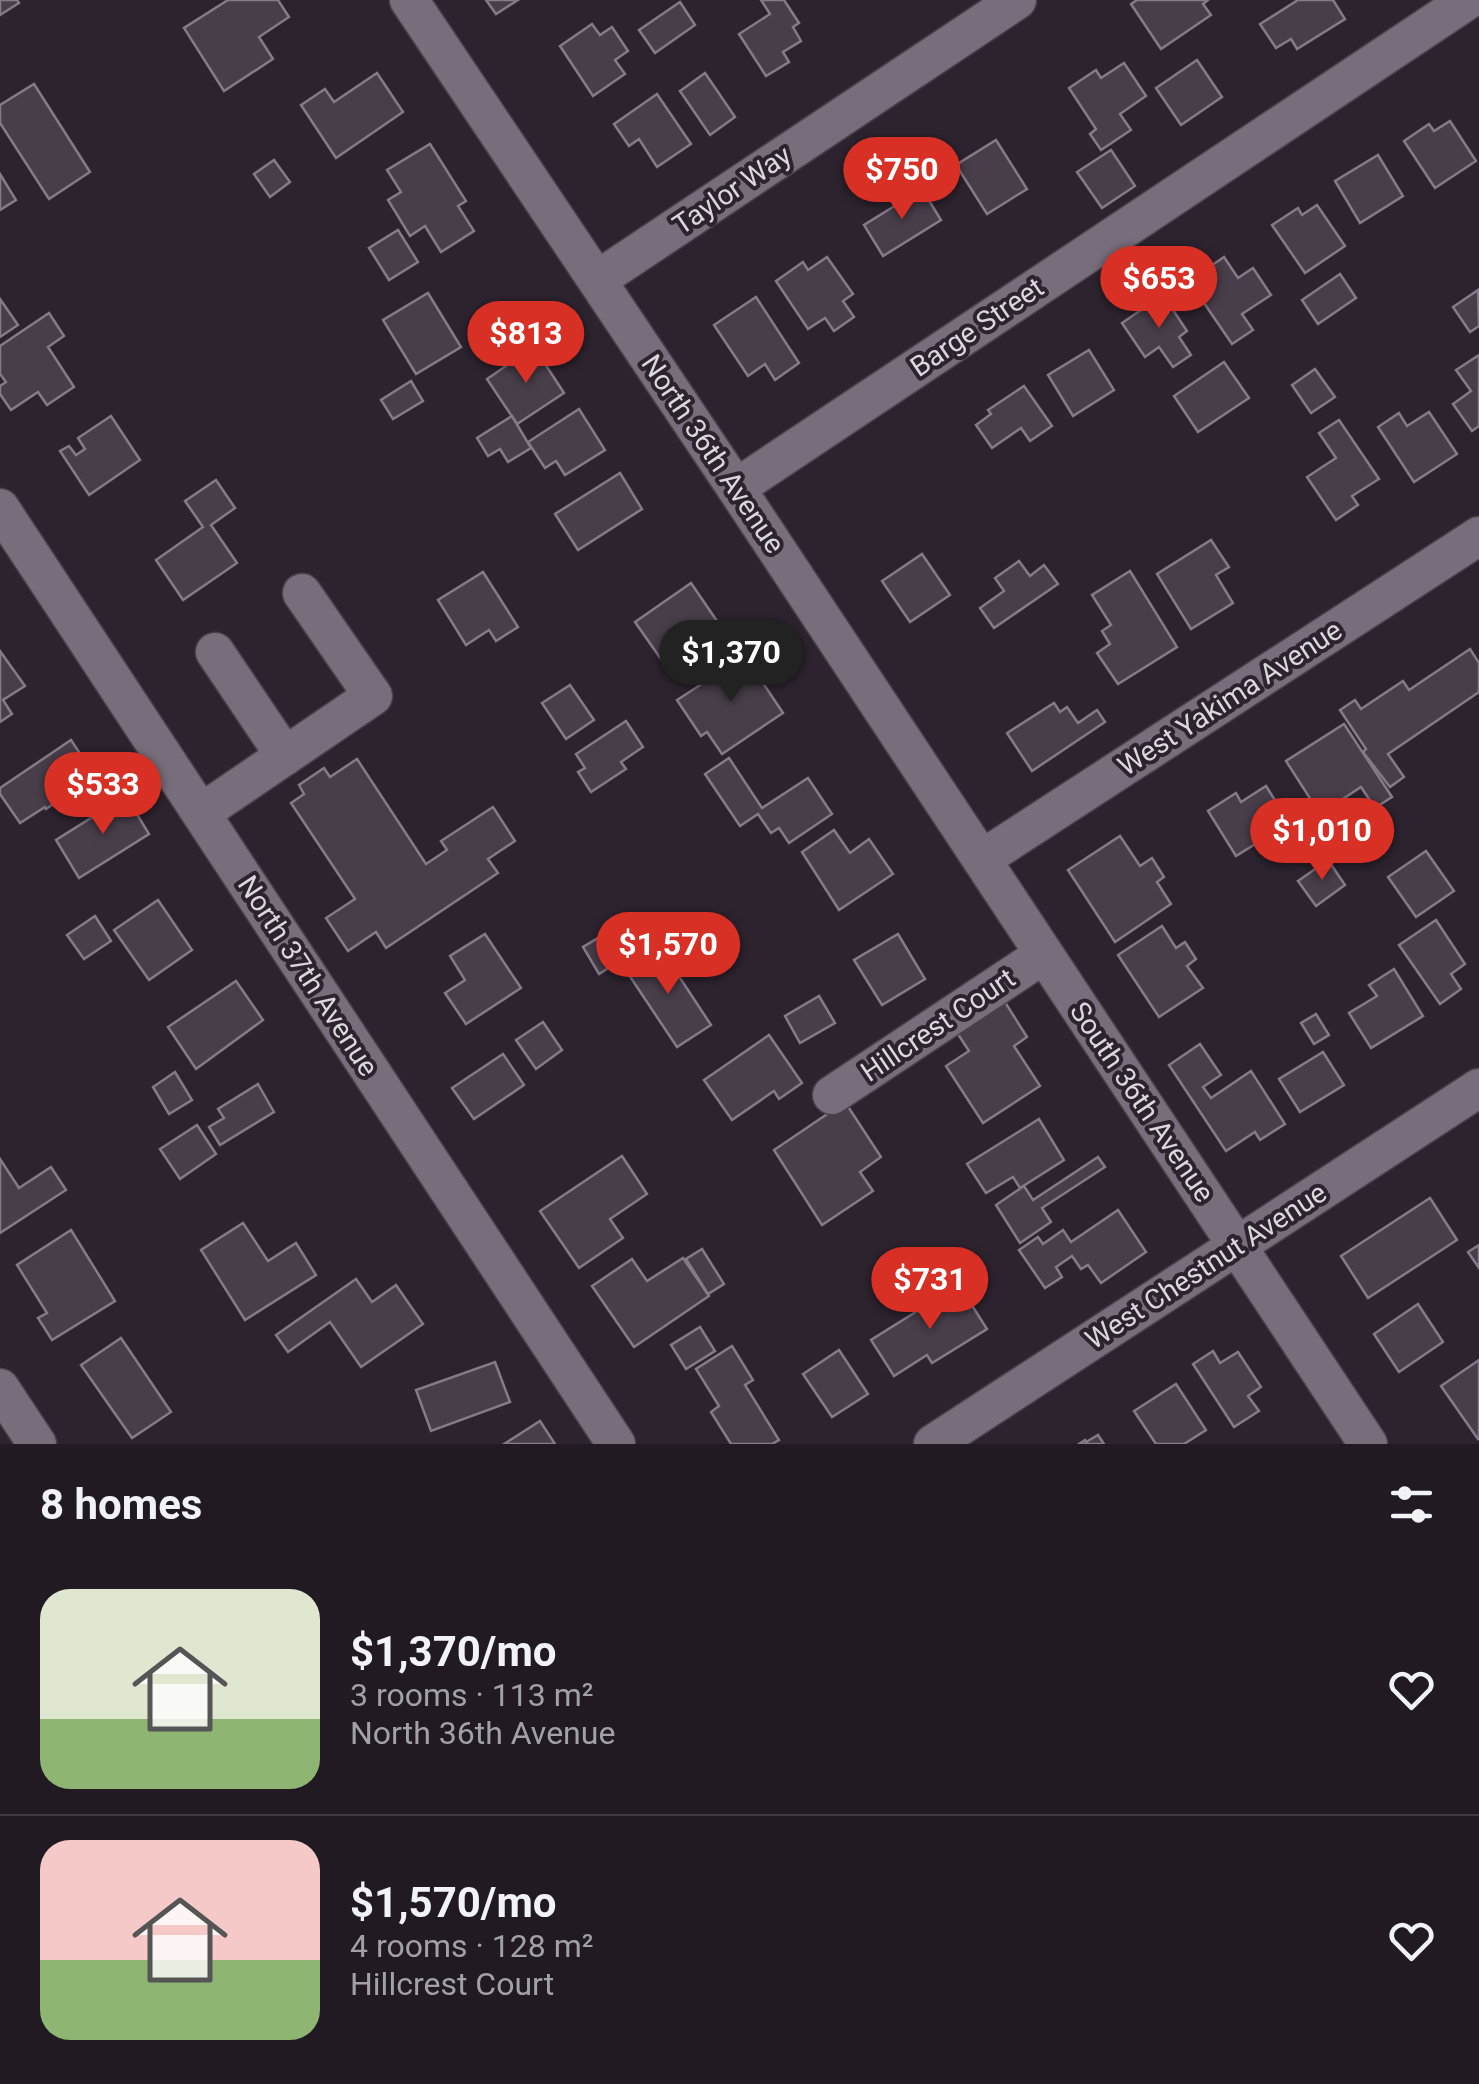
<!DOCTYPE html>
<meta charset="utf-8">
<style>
:root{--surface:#211a22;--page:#2d272f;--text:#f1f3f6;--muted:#a2a1a5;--line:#3e3840;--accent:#d93025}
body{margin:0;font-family:Roboto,sans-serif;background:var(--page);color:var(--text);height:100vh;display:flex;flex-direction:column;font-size:38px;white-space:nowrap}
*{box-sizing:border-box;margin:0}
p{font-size:32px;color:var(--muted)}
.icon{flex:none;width:55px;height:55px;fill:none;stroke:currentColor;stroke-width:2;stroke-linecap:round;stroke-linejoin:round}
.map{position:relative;height:1444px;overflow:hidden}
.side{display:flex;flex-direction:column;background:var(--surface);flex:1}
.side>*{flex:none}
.price{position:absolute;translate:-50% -85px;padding:0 22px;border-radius:35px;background:var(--accent);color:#fff;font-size:32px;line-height:65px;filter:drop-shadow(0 2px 5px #0008)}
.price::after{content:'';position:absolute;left:50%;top:60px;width:30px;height:22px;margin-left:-15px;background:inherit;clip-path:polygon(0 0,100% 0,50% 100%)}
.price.selected{background:#222;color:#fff}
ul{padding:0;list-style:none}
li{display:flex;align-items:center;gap:30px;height:250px;padding:0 40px}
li+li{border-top:2px solid var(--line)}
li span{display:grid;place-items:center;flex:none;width:280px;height:200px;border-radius:30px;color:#555}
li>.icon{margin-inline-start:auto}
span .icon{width:120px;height:120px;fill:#fffc;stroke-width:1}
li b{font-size:42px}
h2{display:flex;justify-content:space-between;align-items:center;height:120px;padding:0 40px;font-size:42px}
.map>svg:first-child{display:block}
.building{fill:#483e4a;stroke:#857a88;stroke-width:2.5}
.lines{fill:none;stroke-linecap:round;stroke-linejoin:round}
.minor-casing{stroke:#48414a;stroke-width:41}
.minor{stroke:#786d7a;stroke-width:38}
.labels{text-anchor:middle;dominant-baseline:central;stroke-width:8;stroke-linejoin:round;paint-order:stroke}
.street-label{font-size:28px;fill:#dcd6dd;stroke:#2c232e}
</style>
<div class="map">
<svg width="1479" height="1444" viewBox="0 0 1479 1444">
<rect width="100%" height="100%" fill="#2c232e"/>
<!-- building -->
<g class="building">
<polygon points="0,0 17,0 19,3 0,15"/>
<polygon points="228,0 278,0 289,17 259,37 273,59 224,91 184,28"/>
<polygon points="486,0 518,0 496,14"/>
<polygon points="761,0 784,0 799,23 793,27 801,41 783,52 789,62 766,76 739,34 770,14"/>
<polygon points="1137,0 1208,0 1203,4 1211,15 1161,49 1131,4"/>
<polygon points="1298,0 1333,0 1345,19 1297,49 1291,39 1276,48 1260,24"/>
<polygon points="680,2 695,25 655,53 639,30"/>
<polygon points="592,24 600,35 612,27 628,51 615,60 625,74 593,96 560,46"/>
<polygon points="1197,60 1222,97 1181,125 1156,88"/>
<polygon points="1124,63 1146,96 1120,114 1131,130 1101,150 1090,134 1096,129 1069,88 1096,70 1101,78"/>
<polygon points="377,73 403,112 336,158 301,105 325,89 334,102"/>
<polygon points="705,73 735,117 710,135 680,91"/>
<polygon points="34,84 90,172 49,199 0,123 0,105"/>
<polygon points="657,94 691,144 657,167 639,139 629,146 614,124"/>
<polygon points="1450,121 1476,161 1435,188 1404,141 1429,124 1434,131"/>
<polygon points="996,140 1027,189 987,214 956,165"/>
<polygon points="430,144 466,201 458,206 474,231 441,252 425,226 410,236 388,200 401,192 387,170"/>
<polygon points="1111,150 1135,186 1102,208 1077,172"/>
<polygon points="1378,155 1403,196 1360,223 1335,181"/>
<polygon points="274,160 290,182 270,197 254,174"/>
<polygon points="0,174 16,200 0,210"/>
<polygon points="922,189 941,220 883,256 864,225"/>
<polygon points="1317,205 1345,246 1305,273 1272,225 1298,208 1302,215"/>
<polygon points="398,230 418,262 389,280 369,248"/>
<polygon points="827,257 853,294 843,301 854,317 834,331 825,318 808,329 776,281 803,262 808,270"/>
<polygon points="1224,257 1238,278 1253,268 1271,295 1242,314 1253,330 1232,344 1189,281"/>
<polygon points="1340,274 1356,298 1318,324 1302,300"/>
<polygon points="1478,290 1479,326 1470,332 1453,307"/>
<polygon points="428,293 461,347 416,374 383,320"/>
<polygon points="1163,295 1187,331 1179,337 1191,355 1173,367 1159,347 1145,357 1122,323"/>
<polygon points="756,297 799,363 775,380 765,364 748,376 714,325"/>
<polygon points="0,299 18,325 0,337"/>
<polygon points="49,313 64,336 48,347 74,387 47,405 38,392 11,410 0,394 0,386 6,382 0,374 0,346"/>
<polygon points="534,347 564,393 517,424 487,379"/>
<polygon points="1089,350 1114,390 1073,416 1048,375"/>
<polygon points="1479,355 1479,426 1472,431 1453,404 1471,391 1456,370"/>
<polygon points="1224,362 1249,398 1198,432 1174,396"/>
<polygon points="1315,369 1335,397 1311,413 1292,385"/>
<polygon points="411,381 423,401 393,419 381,400"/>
<polygon points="1024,386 1052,426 1030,441 1021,428 992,448 976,425 991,414 988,410"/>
<polygon points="579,409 605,450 565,475 556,461 545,468 528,442"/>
<polygon points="1429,412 1457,454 1414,482 1378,427 1399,413 1407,426"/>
<polygon points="111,416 140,460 89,495 60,451 69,446 76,455 85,449 78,438"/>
<polygon points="512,416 531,448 508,462 500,449 488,456 477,438"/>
<polygon points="1339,420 1379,479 1352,496 1358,505 1336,520 1307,477 1336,458 1319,433"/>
<polygon points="620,473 642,509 578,550 555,514"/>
<polygon points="216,480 235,508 211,525 237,563 183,600 156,560 203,527 185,501"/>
<polygon points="1211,540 1229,567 1216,575 1233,603 1191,629 1157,574"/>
<polygon points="922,554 950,595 910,622 882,581"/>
<polygon points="1019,561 1030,576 1044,565 1058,584 994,628 980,608 1004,591 995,578"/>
<polygon points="1130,571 1177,647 1118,684 1097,653 1110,644 1102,631 1111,625 1092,595"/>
<polygon points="483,572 518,627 496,641 489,630 466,645 438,600"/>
<polygon points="691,583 719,624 663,662 635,622"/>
<polygon points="1470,649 1479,663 1479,692 1388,754 1404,777 1390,787 1363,752 1366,749 1340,710 1355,700 1361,709 1403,681 1409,690"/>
<polygon points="0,651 25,686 3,700 12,714 0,722"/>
<polygon points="745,656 783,713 722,754 707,732 701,736 677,700"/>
<polygon points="570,685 594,720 566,739 542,703"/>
<polygon points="1054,703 1060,712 1067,707 1078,723 1097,710 1105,722 1032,771 1007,733"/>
<polygon points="626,721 643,747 621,762 626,769 591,792 578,772 585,768 576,754"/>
<polygon points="1344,724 1392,797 1375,808 1361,787 1320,814 1286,761"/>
<polygon points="71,740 95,776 46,809 45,807 20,823 0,794 0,788"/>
<polygon points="729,758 762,808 808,778 832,814 789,843 779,828 771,833 758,814 740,826 705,774"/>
<polygon points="357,759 426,864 447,850 441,841 493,807 515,841 488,859 498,873 386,948 376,932 348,951 326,918 355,899 291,803 304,794 299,785 324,768 330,777"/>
<polygon points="1266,786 1299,838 1275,853 1265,838 1236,856 1208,811 1236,793 1241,802"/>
<polygon points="126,796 149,834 79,878 56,840"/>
<polygon points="834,830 850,853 869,839 893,874 839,910 802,852"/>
<polygon points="1120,836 1140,866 1152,858 1164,877 1157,882 1171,904 1115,942 1068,870"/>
<polygon points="1426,851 1454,891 1416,917 1388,877"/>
<polygon points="1328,860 1345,885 1316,906 1298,881"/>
<polygon points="158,900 192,950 149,980 114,930"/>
<polygon points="95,916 111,941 84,959 67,935"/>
<polygon points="1436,920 1465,964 1451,974 1461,989 1440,1004 1399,945"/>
<polygon points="1162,926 1176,948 1185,942 1196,959 1187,966 1203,988 1159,1017 1118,955"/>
<polygon points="608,932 624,958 599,974 583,947"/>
<polygon points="485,934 521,988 466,1024 445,993 465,980 450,956"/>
<polygon points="898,934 925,979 882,1005 854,960"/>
<polygon points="659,946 711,1025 677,1047 625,969"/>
<polygon points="1394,969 1423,1016 1371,1048 1349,1013 1377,996 1369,985"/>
<polygon points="236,981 263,1020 196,1069 168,1027"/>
<polygon points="819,996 835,1023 800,1043 785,1016"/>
<polygon points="1003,999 1027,1037 1014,1046 1040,1086 983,1123 946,1066 969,1051 956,1031"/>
<polygon points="1316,1014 1329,1035 1314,1044 1301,1023"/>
<polygon points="543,1022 562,1050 536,1069 516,1040"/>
<polygon points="769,1035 802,1083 779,1099 774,1091 732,1120 704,1080"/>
<polygon points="1200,1044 1221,1075 1203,1087 1211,1098 1251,1071 1285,1124 1260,1140 1255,1132 1226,1151 1169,1065"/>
<polygon points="1323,1052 1344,1085 1300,1112 1279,1079"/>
<polygon points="503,1054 524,1085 474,1119 452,1088"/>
<polygon points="175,1072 192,1100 169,1114 153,1087"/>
<polygon points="258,1084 274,1112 220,1145 209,1127 224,1118 218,1109"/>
<polygon points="845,1102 881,1157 860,1172 873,1191 822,1225 774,1150"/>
<polygon points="1039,1119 1064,1160 1020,1188 1013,1177 986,1193 967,1164"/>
<polygon points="197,1125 216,1154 180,1179 160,1149"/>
<polygon points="622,1156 647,1194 610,1219 623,1238 579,1268 540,1211"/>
<polygon points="1098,1157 1105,1167 1042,1208 1051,1222 1020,1243 996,1205 1024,1186 1033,1200"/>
<polygon points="0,1159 19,1188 51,1167 66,1190 0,1233"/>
<polygon points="1430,1198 1457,1240 1368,1298 1341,1256"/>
<polygon points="1118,1210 1146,1252 1101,1283 1088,1265 1081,1269 1072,1256 1056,1267 1062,1277 1045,1288 1019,1250 1038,1237 1043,1244 1063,1230 1071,1242"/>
<polygon points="243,1223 268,1261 296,1243 316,1275 245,1320 201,1250"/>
<polygon points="71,1230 115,1301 52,1340 38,1318 47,1313 17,1265"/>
<polygon points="1479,1245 1479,1268 1468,1252"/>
<polygon points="702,1249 724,1284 708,1294 686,1259"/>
<polygon points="683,1258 709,1296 634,1347 592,1286 632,1259 647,1281"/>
<polygon points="356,1279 372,1302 396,1285 423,1324 361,1367 330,1322 288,1352 276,1335"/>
<polygon points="959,1285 987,1329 932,1363 927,1355 894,1376 871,1340"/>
<polygon points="1418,1304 1443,1342 1399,1372 1374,1334"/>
<polygon points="700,1327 715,1351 686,1369 671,1345"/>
<polygon points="121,1338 171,1412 132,1438 81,1365"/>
<polygon points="732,1346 753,1380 745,1385 779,1440 772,1444 731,1444 711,1412 719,1406 696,1369"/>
<polygon points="839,1350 868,1394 832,1417 803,1374"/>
<polygon points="1213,1351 1220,1363 1238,1352 1261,1387 1248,1396 1259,1411 1234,1427 1193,1364"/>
<polygon points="1479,1360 1479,1438 1478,1439 1441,1386"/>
<polygon points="495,1362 510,1402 431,1431 416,1390"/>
<polygon points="1176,1384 1206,1430 1184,1444 1156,1444 1134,1411"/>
<polygon points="540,1421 555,1444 504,1444"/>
<polygon points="1098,1435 1104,1444 1079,1444 1085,1440 1086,1442"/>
</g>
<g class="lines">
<defs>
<g id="minor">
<polyline points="409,0 736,488 1368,1444"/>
<polyline points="597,280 1017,0"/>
<polyline points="736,488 1468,0"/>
<polyline points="0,508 616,1444"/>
<polyline points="215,652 285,756"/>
<polyline points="201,813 373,696 302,593"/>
<polyline points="982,859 1479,536"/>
<polyline points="832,1095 1043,955"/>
<polyline points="0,1388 37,1444"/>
<polyline points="933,1444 1479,1088"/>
</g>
</defs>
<!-- minor casing -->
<use href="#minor" class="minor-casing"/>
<!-- minor -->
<use href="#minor" class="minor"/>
</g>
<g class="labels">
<!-- street labels -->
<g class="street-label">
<text transform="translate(732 190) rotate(-34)">Taylor Way</text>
<text transform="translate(977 327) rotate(-34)">Barge Street</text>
<text transform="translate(713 454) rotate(56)">North 36th Avenue</text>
<text transform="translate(1230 698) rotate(-33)">West Yakima Avenue</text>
<text transform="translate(308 976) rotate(57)">North 37th Avenue</text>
<text transform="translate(938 1025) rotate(-34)">Hillcrest Court</text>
<text transform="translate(1142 1102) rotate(56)">South 36th Avenue</text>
<text transform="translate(1206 1266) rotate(-33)">West Chestnut Avenue</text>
</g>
</g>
</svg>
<b class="price" style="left:902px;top:222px">$750</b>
<b class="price" style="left:1159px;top:331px">$653</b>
<b class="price" style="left:526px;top:386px">$813</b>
<b class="price selected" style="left:731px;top:705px">$1,370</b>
<b class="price" style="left:103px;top:837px">$533</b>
<b class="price" style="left:1322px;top:883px">$1,010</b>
<b class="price" style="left:668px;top:997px">$1,570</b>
<b class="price" style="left:930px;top:1332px">$731</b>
</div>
<section class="side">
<h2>8 homes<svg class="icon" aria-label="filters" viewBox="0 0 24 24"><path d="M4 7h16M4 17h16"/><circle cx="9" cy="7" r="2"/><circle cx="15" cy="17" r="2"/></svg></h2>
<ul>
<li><span style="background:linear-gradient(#dfe7d0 65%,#8fb573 0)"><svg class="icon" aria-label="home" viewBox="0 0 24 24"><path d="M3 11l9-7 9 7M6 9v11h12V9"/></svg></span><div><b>$1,370/mo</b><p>3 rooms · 113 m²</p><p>North 36th Avenue</p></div><svg class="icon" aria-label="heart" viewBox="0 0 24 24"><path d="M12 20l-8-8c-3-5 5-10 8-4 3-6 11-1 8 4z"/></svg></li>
<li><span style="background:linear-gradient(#f6c9c9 60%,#8fb573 0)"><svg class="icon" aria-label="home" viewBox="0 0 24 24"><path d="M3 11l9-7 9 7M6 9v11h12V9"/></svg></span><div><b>$1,570/mo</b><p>4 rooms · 128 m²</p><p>Hillcrest Court</p></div><svg class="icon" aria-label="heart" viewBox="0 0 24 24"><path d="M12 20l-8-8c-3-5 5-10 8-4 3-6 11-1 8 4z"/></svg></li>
</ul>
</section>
